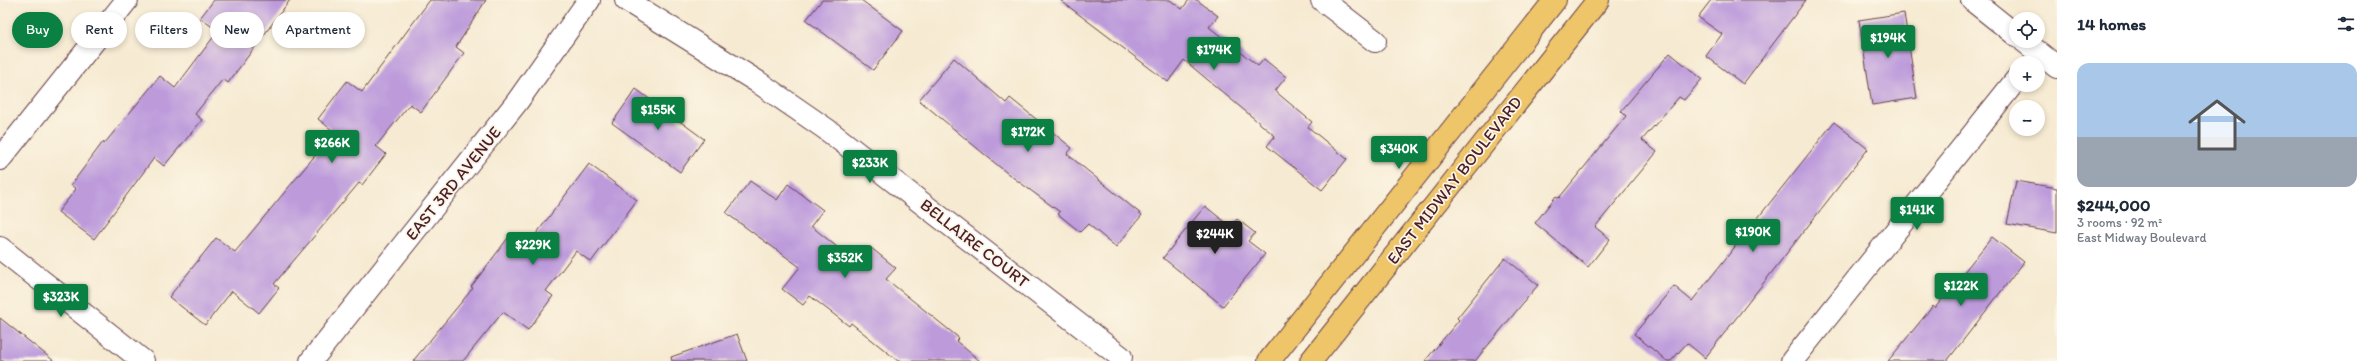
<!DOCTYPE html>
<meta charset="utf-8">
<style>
:root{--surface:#fff;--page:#f2f2f3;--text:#1f2937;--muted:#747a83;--line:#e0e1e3;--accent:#0b8043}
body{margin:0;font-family:Itim,sans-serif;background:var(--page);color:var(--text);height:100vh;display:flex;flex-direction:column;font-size:15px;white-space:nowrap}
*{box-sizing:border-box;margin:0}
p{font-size:13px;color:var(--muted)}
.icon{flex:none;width:22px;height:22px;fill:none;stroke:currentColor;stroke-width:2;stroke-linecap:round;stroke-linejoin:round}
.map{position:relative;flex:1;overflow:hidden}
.side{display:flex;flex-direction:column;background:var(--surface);width:320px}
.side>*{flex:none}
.banner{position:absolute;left:12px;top:12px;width:380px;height:36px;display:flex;gap:8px}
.fabs{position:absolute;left:2009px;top:12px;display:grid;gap:8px}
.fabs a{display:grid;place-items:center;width:36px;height:36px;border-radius:50%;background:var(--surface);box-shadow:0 2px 6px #0003;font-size:20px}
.price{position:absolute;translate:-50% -34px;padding:0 9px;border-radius:4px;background:var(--accent);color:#fff;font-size:13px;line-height:26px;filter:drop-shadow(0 1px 2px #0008)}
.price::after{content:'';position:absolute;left:50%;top:24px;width:12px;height:9px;margin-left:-6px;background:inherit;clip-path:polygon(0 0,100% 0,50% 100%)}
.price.current{background:#222;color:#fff}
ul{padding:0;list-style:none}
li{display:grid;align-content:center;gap:8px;height:212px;padding:0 20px}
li+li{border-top:1px solid var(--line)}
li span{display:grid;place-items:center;height:124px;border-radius:12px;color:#555}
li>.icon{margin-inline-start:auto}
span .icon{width:72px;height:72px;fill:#fffc;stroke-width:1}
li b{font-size:17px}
h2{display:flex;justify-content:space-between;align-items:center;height:48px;padding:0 20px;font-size:17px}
.pill{padding:0 14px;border-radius:18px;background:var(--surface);box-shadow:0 2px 6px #0003;font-size:14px;line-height:36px}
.pill.current{background:var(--accent);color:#fff}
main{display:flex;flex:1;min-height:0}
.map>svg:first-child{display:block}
.building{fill:#bd9bdb}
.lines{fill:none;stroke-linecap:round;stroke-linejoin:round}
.minor-casing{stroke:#643d44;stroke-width:24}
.major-casing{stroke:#643d44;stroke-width:24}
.minor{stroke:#fff;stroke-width:22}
.major{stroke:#eec569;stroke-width:22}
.labels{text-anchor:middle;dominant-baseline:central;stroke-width:3.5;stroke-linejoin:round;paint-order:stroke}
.street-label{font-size:17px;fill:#4a1f2b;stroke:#fcf5e5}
</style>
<main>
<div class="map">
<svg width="2057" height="361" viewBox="0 0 2057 361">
<rect width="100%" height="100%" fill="#fcf5e5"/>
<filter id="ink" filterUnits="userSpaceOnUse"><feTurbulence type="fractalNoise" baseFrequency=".025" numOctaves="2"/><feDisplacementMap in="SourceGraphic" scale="8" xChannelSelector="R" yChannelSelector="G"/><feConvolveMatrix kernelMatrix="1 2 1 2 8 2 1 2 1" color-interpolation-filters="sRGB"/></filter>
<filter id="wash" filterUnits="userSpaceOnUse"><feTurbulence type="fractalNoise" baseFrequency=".012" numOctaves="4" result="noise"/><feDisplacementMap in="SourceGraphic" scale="16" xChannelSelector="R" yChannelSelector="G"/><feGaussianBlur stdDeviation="0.9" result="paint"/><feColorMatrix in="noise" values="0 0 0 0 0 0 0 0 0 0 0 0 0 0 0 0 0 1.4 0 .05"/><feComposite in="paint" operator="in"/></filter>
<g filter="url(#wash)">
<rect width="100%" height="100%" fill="#f6ead2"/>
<g id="blocks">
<!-- building -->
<g class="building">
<polygon points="214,0 290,0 228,83 223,79 195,114 202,120 164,166 154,158 94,239 58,212 76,189 71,185 103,142 104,144 160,76 175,88 218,31 200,18"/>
<polygon points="430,0 486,0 456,47 464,53 421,112 410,104 376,146 386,154 362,185 359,183 274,284 279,288 259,313 232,291 205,325 169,297 216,238 235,252 318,152 317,151 332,130 318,119 347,81 362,92"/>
<polygon points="822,0 861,0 903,31 873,70 806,20"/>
<polygon points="1060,0 1170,0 1182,9 1189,0 1197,0 1218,16 1209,27 1258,66 1264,59 1286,77 1275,91 1312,122 1308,127 1347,159 1322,190 1267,146 1275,136 1184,60 1168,82"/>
<polygon points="1711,0 1806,0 1743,84 1706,56 1722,34 1698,17"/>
<polygon points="1904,13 1917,98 1872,105 1859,20"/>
<polygon points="1670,53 1702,79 1684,100 1679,97 1642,140 1657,152 1595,227 1610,239 1588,267 1535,223 1556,196 1559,198 1626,116 1621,111"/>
<polygon points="954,58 1006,103 1010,98 1072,148 1067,154 1142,215 1116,247 1088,224 1080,232 1058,214 1060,212 1007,173 919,100"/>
<polygon points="636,89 704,139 680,172 612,123"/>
<polygon points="1834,122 1868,149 1705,358 1687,343 1671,361 1667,361 1634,334 1674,286 1692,301"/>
<polygon points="589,164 637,200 591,262 576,251 546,291 553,296 528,330 503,312 463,361 413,361 473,288 471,287 511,234 527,246"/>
<polygon points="750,181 777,200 788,184 823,210 811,226 857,263 870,247 896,268 886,279 959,338 956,341 980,361 898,361 851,323 849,326 810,296 803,305 782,289 800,267 726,213"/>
<polygon points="2016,181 2057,188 2057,233 2007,224"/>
<polygon points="1205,206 1231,227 1237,219 1255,233 1248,241 1265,254 1223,306 1163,258"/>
<polygon points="1992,237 2024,262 1947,361 1888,361 1933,306 1935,308"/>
<polygon points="1505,258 1538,285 1475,361 1425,361 1459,320 1457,318"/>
<polygon points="0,318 54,361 0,361"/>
<polygon points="737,334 747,361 672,361 671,357"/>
</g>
</g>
</g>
<g filter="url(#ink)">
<use href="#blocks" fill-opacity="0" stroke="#643d44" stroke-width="1"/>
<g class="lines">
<defs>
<g id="minor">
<polyline points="626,0 758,82 826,129 1121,357"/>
<polyline points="1322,0 1375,41"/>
<polyline points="1972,0 2016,35"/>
<polyline points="2024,41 2057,67"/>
<polyline points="0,159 127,0"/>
<polyline points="0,248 143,361"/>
<polyline points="311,361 517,102 589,0"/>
<polyline points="1792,361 2016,80"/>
</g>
<g id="major">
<polyline points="1269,361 1555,0"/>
<polyline points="1311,361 1598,0"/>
</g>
</defs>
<!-- minor casing -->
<use href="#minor" class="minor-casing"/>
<!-- major casing -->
<use href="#major" class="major-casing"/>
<!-- minor -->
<use href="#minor" class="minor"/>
<!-- major -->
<use href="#major" class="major"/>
</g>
</g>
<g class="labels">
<!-- street labels -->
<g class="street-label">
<text transform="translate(1454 180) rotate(-52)">EAST MIDWAY BOULEVARD</text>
<text transform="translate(453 183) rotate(-51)">EAST 3RD AVENUE</text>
<text transform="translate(975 243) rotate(38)">BELLAIRE COURT</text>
</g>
</g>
</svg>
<div class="fabs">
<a><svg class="icon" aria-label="locate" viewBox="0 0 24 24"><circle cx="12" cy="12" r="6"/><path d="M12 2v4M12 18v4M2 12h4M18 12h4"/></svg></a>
<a>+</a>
<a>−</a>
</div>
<b class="price" style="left:1888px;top:59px">$194K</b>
<b class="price" style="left:1214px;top:71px">$174K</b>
<b class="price" style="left:658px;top:131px">$155K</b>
<b class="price" style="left:1028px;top:153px">$172K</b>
<b class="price" style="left:332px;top:164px">$266K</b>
<b class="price" style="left:1399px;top:170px">$340K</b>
<b class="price" style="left:870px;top:184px">$233K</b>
<b class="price" style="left:1917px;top:231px">$141K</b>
<b class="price" style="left:1753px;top:253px">$190K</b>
<b class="price current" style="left:1215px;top:255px">$244K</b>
<b class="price" style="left:533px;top:266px">$229K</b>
<b class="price" style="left:845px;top:279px">$352K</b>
<b class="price" style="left:1961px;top:307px">$122K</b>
<b class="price" style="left:61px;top:318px">$323K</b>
<div class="banner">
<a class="pill current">Buy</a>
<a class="pill">Rent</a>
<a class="pill">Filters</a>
<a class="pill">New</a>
<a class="pill">Apartment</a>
</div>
</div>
<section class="side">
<h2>14 homes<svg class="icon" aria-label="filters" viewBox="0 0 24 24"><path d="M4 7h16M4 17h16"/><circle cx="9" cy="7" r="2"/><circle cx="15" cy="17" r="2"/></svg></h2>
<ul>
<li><span style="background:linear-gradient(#a9c7e8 60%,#9aa5b1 0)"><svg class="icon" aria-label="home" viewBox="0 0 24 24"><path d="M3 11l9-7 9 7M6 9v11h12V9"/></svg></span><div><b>$244,000</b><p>3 rooms · 92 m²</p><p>East Midway Boulevard</p></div></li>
</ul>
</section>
</main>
